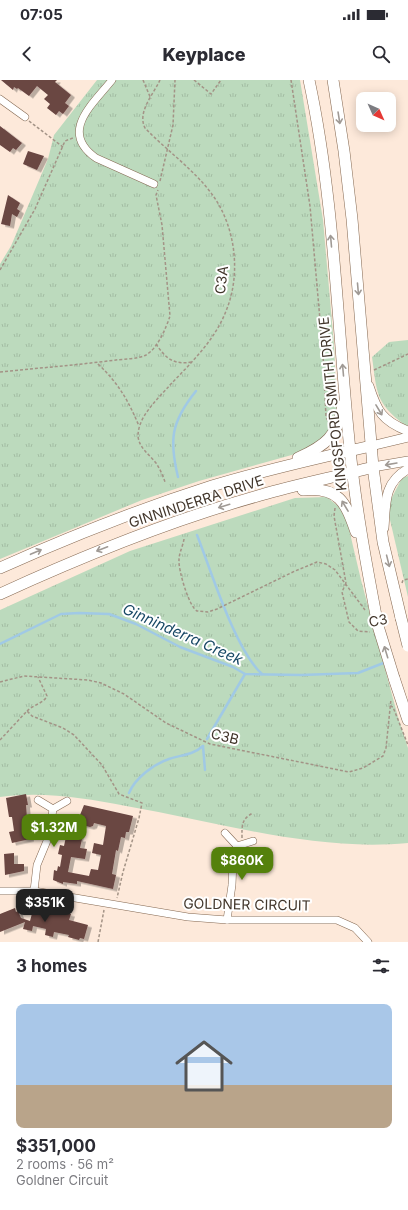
<!DOCTYPE html>
<meta charset="utf-8">
<style>
:root{--surface:#fff;--page:#f7f7f7;--text:#2b2b33;--muted:#7c7c81;--line:#e1e1e2;--accent:#54810c}
body{margin:0;font-family:Inter,sans-serif;background:var(--page);color:var(--text);height:100vh;display:flex;flex-direction:column;font-size:15px;white-space:nowrap}
*{box-sizing:border-box;margin:0}
p{font-size:13px;color:var(--muted)}
.icon{flex:none;width:22px;height:22px;fill:none;stroke:currentColor;stroke-width:2;stroke-linecap:round;stroke-linejoin:round}
.map{position:relative;height:862px;overflow:hidden}
.panel{display:flex;flex-direction:column;background:var(--surface);flex:1}
.panel>*{flex:none}
.needle{width:26px;rotate:135deg}
.fabs{position:absolute;left:356px;top:12px;display:grid;gap:8px}
.fabs a{display:grid;place-items:center;width:40px;height:40px;border-radius:8px;background:var(--surface);box-shadow:0 2px 10px #0003;font-size:20px}
.price{position:absolute;translate:-50% -34px;padding:0 9px;border-radius:8px;background:var(--accent);color:#fff;font-size:13px;line-height:26px;filter:drop-shadow(0 1px 2px #0008)}
.price::after{content:'';position:absolute;left:50%;top:24px;width:12px;height:9px;margin-left:-6px;background:inherit;clip-path:polygon(0 0,100% 0,50% 100%)}
.price.active{background:#222;color:#fff}
ul{padding:0;list-style:none}
li{display:grid;align-content:center;gap:8px;height:212px;padding:0 16px}
li+li{border-top:1px solid var(--line)}
li span{display:grid;place-items:center;height:124px;border-radius:8px;color:#555}
li>.icon{margin-inline-start:auto}
span .icon{width:72px;height:72px;fill:#fffc;stroke-width:1}
li b{font-size:17px}
h2{display:flex;justify-content:space-between;align-items:center;height:48px;padding:0 16px;font-size:17px}
.status{display:flex;justify-content:space-between;align-items:center;height:28px;padding:0 20px;background:var(--surface);direction:ltr}
.status svg{height:11px;fill:currentColor}
header{display:flex;justify-content:space-between;align-items:center;height:52px;padding:0 16px;background:var(--surface);font-size:18px;font-weight:800}
.map>svg:first-child{display:block}
.park{fill:url(#park-tufts)}
.lines{fill:none;stroke-linecap:round;stroke-linejoin:round}
.stream{stroke:#a0c9e5;stroke-width:2.5}
.building{fill:#6a4643;fill-rule:evenodd;filter:url(#shadow)}
.minor-casing{stroke:#846851;stroke-width:8}
.secondary-casing{stroke:#846851;stroke-width:10}
.primary-casing{stroke:#846851;stroke-width:12}
.path{stroke:#a39386;stroke-width:1.5;stroke-dasharray:3 2;stroke-linecap:butt}
.minor{stroke:#fff;stroke-width:7}
.secondary{stroke:#fff;stroke-width:9}
.primary{stroke:#fff;stroke-width:11}
.primary-bridge-casing{stroke:#846851;stroke-width:12;stroke-linecap:butt}
.primary-bridge{stroke:#fff;stroke-width:11}
.oneway{stroke:#a09a95}
.labels{text-anchor:middle;dominant-baseline:central;stroke-width:4;stroke-linejoin:round;paint-order:stroke}
.street-label{font-size:14px;fill:#42362b;stroke:#fff}
.water-label{font-size:15px;font-style:italic;fill:#184865;stroke:#fff}
</style>
<div class="status"><b>07:05</b><svg viewBox="0 0 49 12"><path d="M0 12V9h3v3zM5 12V6h3v6zM10 12V3h3v9zM15 12V0h3v12zM26 1h20v11H26zM47 4h2v5h-2z"/></svg></div>
<header><svg class="icon" aria-label="back" viewBox="0 0 24 24"><path d="M15 5l-7 7 7 7"/></svg>Keyplace<svg class="icon" aria-label="search" viewBox="0 0 24 24"><circle cx="10" cy="10" r="6"/><path d="M15 15l6 6"/></svg></header>
<div class="map">
<svg width="408" height="862" viewBox="0 0 408 862">
<defs>
<pattern id="park-tufts" width="24" height="20" patternUnits="userSpaceOnUse"><rect width="24" height="20" fill="#bcdabd"/><path d="M3 7l-1-3M5 7V3M7 7l1-3M15 17l-1-3M17 17v-4M19 17l1-3" fill="none" stroke="#a3bca3"/></pattern>
<filter id="shadow"><feDropShadow dx="4" dy="2.5" stdDeviation="0" flood-color="#0004"/></filter>
</defs>
<rect width="100%" height="100%" fill="#fde9da"/>
<!-- park -->
<g class="park">
<polygon points="97,0 300,0 323,140 334,265 337,333 330,355 306,371 199,401 142,420 0,479 0,184 11,166 48,79 54,55"/>
<path d="M408,260V346L405,345C375,323 377,312 372,277L389,262Z"/>
<polygon points="408,396 408,517 387,427 402,398"/>
<path d="M327,417L345,432L361,500L398,637L408,668V763C313,772 219,742 126,726C84,718 43,711 0,717V530L130,471L295,418Z"/>
</g>
<g class="lines">
<!-- stream -->
<g class="stream">
<path d="M178,397C169,360 171,342 196,311"/>
<path d="M197,455C211,490 235,570 262,594"/>
<polyline points="0,564 61,534 79,533 109,534 136,544 180,567 233,587 245,594 301,595 358,593 386,582"/>
<polyline points="207,659 245,594"/>
<polyline points="203,666 205,690"/>
<path d="M129,713C135,698 154,684 169,679C181,675 193,675 203,666"/>
</g>
</g>
<!-- building -->
<g class="building">
<polygon points="1,0 57,0 55,2 71,15 65,23 69,26 63,34 59,31 56,35 47,28 50,24 44,19 48,15 37,6 29,16 18,8 17,9 14,7 13,10"/>
<polygon points="0,46 22,63 16,70 13,68 10,72 0,65"/>
<polygon points="28,71 44,76 37,90 23,84"/>
<polygon points="8,115 20,123 17,129 20,131 17,137 12,134 10,146 1,144"/>
<polygon points="26,714 28,725 26,725 27,738 26,738 30,759 12,763 9,752 14,751 12,737 9,737 6,718"/>
<path d="M84,725L133,736L129,752H126L125,758L121,757L118,771L116,770L112,794L116,795L113,809L77,801V804L63,802V804L53,800L54,790L57,791L58,786L60,787L62,775L58,774L60,765L64,766L71,734L80,735ZM94,743L106,746L103,765L94,763L92,773L101,775L98,790L91,789L89,796L68,792L71,777L85,779L87,769L80,768L82,759H79L82,745L90,747L93,746Z"/>
<polygon points="14,773 14,784 24,784 24,791 5,795 4,774"/>
<polygon points="34,826 71,834 69,840 88,845 84,859 80,858 79,860 68,857 69,855 54,852 53,857 45,855 46,849 33,846 32,851 23,849 25,842 0,852 0,834 15,828 16,832 18,831 21,838 30,841"/>
</g>
<g class="lines">
<defs>
<g id="minor">
<path d="M112,0C92,25 59,52 96,78L154,104"/>
<polyline points="0,19 25,37"/>
<polyline points="38,720 53,729"/>
<polyline points="225,753 237,766"/>
<polyline points="0,811 34,811 188,837 227,840 337,840 355,848 368,862"/>
<polyline points="34,811 37,785 49,756 53,729 67,721"/>
<polyline points="227,840 232,805 233,781 237,766 253,761"/>
</g>
<g id="secondary">
<path d="M369,306C377,331 382,341 408,351"/>
<polyline points="371,366 408,357"/>
<polyline points="373,387 408,381"/>
<path d="M384,448C386,424 383,403 408,389"/>
</g>
<g id="primary">
<path d="M309,0C335,121 337,247 350,370C356,429 367,488 378,546"/>
<polyline points="333,0 344,71 352,139 373,387 383,462 401,538"/>
<path d="M298,378C325,366 338,356 343,325"/>
<path d="M303,410C339,406 346,423 356,452"/>
<path d="M0,488C69,457 140,429 212,406C264,390 318,378 371,366"/>
<path d="M0,514C85,475 171,440 261,415C298,404 336,397 373,387"/>
<polyline points="394,598 408,640"/>
</g>
</defs>
<!-- minor casing -->
<use href="#minor" class="minor-casing"/>
<!-- secondary casing -->
<use href="#secondary" class="secondary-casing"/>
<!-- primary casing -->
<use href="#primary" class="primary-casing"/>
<!-- path -->
<g class="path">
<polyline points="143,0 151,19"/>
<path d="M160,0C153,15 137,32 145,48C167,71 196,91 214,117C236,149 241,195 226,231C215,260 191,283 170,305C158,319 138,336 138,356C139,368 149,374 156,383C160,389 163,396 165,402"/>
<polyline points="194,0 211,14 221,0"/>
<polyline points="291,0 310,126 323,274 326,337 329,343"/>
<polyline points="29,41 63,67"/>
<polyline points="160,101 173,45 175,0"/>
<polyline points="0,190 35,129 65,61 73,58"/>
<path d="M156,264C166,279 174,285 192,282"/>
<path d="M98,284C119,304 128,320 139,346"/>
<polyline points="374,290 408,274"/>
<path d="M0,292C39,288 77,285 116,280C125,279 138,279 146,275C158,268 166,248 170,236L162,145L156,115L158,110"/>
<polyline points="335,428 334,436 346,503"/>
<path d="M184,459C183,466 179,473 179,480C178,489 189,527 197,531L208,532L217,529L295,491L317,482L326,484L335,490L365,530"/>
<polyline points="346,503 342,512 349,542 358,551 370,552"/>
<polyline points="402,503 403,500 408,499"/>
<polyline points="0,602 24,596 88,600 101,603 124,614 166,643 210,664 349,692 363,688 383,676 386,668 391,619"/>
<polyline points="390,626 393,627 408,665"/>
<path d="M27,631C33,625 44,623 47,616L38,597"/>
<polyline points="0,660 27,631 32,636 63,648 74,655 102,685 119,714 142,723 139,738 123,792 117,818"/>
<path d="M242,758C242,746 241,739 253,733"/>
<polyline points="98,862 104,830"/>
</g>
<!-- minor -->
<use href="#minor" class="minor"/>
<!-- secondary -->
<use href="#secondary" class="secondary"/>
<!-- primary -->
<use href="#primary" class="primary"/>
<defs>
<g id="primary-bridge">
<polyline points="401,538 408,566"/>
<polyline points="378,546 394,598"/>
</g>
</defs>
<!-- primary-bridge casing -->
<use href="#primary-bridge" class="primary-bridge-casing"/>
<!-- primary-bridge -->
<use href="#primary-bridge" class="primary-bridge"/>
</g>
<!-- one-way arrows -->
<defs><path id="oneway-shaft" d="M-6 0H5M1.5-3L5.5 0L1.5 3" fill="none" stroke-width="1.6" stroke-linecap="round" stroke-linejoin="round"/></defs>
<g class="oneway">
<use href="#oneway-shaft" transform="translate(339 38) rotate(81)"/>
<use href="#oneway-shaft" transform="translate(331 161) rotate(-95)"/>
<use href="#oneway-shaft" transform="translate(358 209) rotate(85)"/>
<use href="#oneway-shaft" transform="translate(343 290) rotate(-95)"/>
<use href="#oneway-shaft" transform="translate(379 330) rotate(59)"/>
<use href="#oneway-shaft" transform="translate(391 384) rotate(170)"/>
<use href="#oneway-shaft" transform="translate(224 426) rotate(163)"/>
<use href="#oneway-shaft" transform="translate(345 426) rotate(-121)"/>
<use href="#oneway-shaft" transform="translate(102 469) rotate(159)"/>
<use href="#oneway-shaft" transform="translate(36 472) rotate(-23)"/>
<use href="#oneway-shaft" transform="translate(388 481) rotate(76)"/>
<use href="#oneway-shaft" transform="translate(386 572) rotate(-107)"/>
</g>
<g class="labels">
<!-- street labels -->
<g class="street-label">
<text transform="translate(221 200) rotate(-83)">C3A</text>
<text transform="translate(332 324) rotate(-96)">KINGSFORD SMITH DRIVE</text>
<text transform="translate(196 421) rotate(-18)">GINNINDERRA DRIVE</text>
<text transform="translate(378 540) rotate(-11)">C3</text>
<text transform="translate(225 656) rotate(14)">C3B</text>
<text transform="translate(247 824) rotate(1)">GOLDNER CIRCUIT</text>
</g>
<!-- water labels -->
<g class="water-label">
<text transform="translate(183 554) rotate(24)">Ginninderra Creek</text>
</g>
</g>
</svg>
<div class="fabs">
<a><svg class="needle" viewBox="-14 -14 28 28"><path d="M0-13l5 13h-10z" fill="#e53935"/><path d="M0 13l5-13h-10z" fill="#7c7c81"/></svg></a>
</div>
<b class="price" style="left:54px;top:768px">$1.32M</b>
<b class="price" style="left:242px;top:801px">$860K</b>
<b class="price active" style="left:45px;top:843px">$351K</b>
</div>
<section class="panel">
<h2>3 homes<svg class="icon" aria-label="filters" viewBox="0 0 24 24"><path d="M4 7h16M4 17h16"/><circle cx="9" cy="7" r="2"/><circle cx="15" cy="17" r="2"/></svg></h2>
<ul>
<li><span style="background:linear-gradient(#a9c7e8 65%,#b9a48a 0)"><svg class="icon" aria-label="home" viewBox="0 0 24 24"><path d="M3 11l9-7 9 7M6 9v11h12V9"/></svg></span><div><b>$351,000</b><p>2 rooms · 56 m²</p><p>Goldner Circuit</p></div></li>
</ul>
</section>
